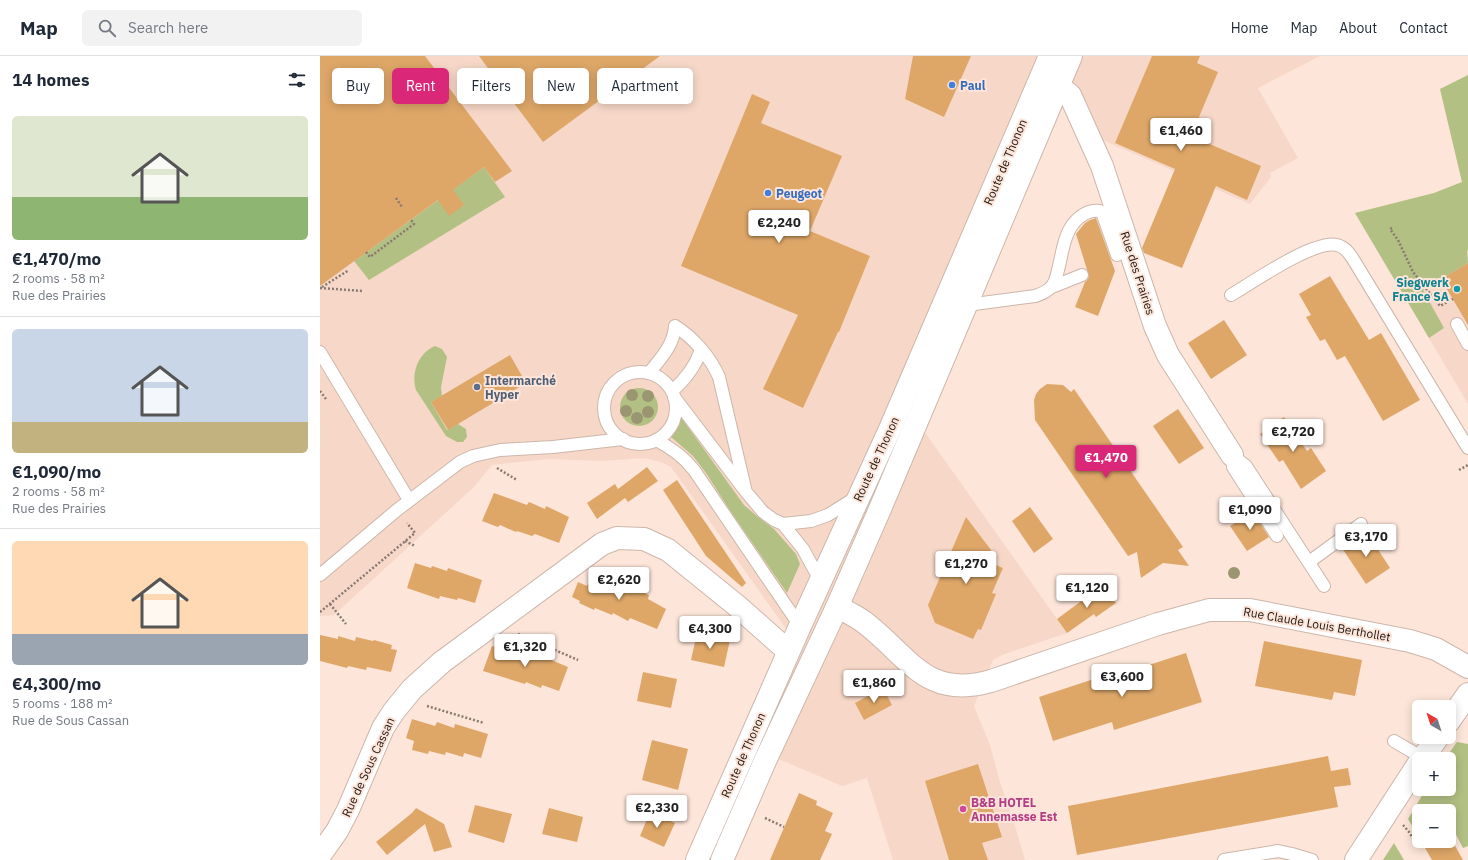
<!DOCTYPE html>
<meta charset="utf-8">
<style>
:root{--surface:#fff;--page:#f2f2f3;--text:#1f2937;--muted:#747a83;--line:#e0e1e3;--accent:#db2777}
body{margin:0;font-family:"IBM Plex Sans",sans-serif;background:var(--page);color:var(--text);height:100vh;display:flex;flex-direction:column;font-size:15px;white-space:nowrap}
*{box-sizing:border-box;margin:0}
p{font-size:13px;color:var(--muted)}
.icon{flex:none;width:22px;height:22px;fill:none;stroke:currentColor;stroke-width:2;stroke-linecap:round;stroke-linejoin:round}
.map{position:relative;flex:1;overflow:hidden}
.side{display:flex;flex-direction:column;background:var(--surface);width:320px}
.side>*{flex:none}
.banner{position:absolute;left:12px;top:12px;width:380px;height:36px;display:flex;gap:8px}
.needle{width:26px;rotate:321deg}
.controls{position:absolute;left:1092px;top:644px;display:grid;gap:8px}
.controls a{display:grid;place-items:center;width:44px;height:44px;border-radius:6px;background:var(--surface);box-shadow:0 2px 10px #0003;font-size:20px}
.price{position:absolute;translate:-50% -34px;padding:0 9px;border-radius:4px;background:#fff;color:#222;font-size:13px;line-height:26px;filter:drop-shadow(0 1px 2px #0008)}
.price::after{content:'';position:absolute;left:50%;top:24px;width:12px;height:9px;margin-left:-6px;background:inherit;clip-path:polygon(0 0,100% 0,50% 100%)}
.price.current{background:var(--accent);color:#fff}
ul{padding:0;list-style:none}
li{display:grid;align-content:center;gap:8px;height:212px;padding:0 12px}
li+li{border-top:1px solid var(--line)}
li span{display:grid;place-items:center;height:124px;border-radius:6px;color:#555}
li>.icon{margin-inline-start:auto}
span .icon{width:72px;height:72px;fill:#fffc;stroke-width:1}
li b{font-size:17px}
h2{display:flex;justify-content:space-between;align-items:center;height:48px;padding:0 12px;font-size:17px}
.chip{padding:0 14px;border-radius:6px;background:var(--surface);box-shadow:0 2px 10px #0003;font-size:14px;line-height:36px}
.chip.current{background:var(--accent);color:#fff}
header{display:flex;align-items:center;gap:24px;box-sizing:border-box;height:56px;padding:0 20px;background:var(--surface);border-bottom:1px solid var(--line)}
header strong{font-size:19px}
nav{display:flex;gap:22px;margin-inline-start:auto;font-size:14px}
.search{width:280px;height:36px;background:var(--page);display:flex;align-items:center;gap:10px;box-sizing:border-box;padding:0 14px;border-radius:6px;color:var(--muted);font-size:15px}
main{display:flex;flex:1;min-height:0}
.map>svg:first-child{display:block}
.built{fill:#f7d8c8}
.green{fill:#b2c083}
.building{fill:#dea768}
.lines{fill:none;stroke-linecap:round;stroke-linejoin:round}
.lane-casing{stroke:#ccb6aa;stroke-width:14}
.street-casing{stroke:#ccb6aa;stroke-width:24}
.primary-casing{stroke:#ccb6aa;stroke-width:24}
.path{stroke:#897971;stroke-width:2.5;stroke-dasharray:2 2;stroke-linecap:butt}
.lane{stroke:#fff;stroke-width:12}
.street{stroke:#fff;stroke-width:22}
.primary{stroke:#fff;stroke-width:22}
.tree{fill:#9b9672}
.shop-dot{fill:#3f7fe0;stroke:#fde5d9;stroke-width:1.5}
.culture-dot{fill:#0f9aa8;stroke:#fde5d9;stroke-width:1.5}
.service-dot{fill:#5c6f8a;stroke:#fde5d9;stroke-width:1.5}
.hotel-dot{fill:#d1479c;stroke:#fde5d9;stroke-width:1.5}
.labels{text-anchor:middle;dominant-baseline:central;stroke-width:4;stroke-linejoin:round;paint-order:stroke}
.shop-label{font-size:12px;font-weight:bold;fill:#366cbe;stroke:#fde5d9;text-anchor:start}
.street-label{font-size:12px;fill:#1f1713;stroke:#fde5d9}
.culture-label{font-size:12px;font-weight:bold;fill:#0d838f;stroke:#fde5d9;text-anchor:end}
.service-label{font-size:12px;font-weight:bold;fill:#4e5e75;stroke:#fde5d9;text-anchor:start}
.hotel-label{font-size:12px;font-weight:bold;fill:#b23c85;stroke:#fde5d9;text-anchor:start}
</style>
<header>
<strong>Map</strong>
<div class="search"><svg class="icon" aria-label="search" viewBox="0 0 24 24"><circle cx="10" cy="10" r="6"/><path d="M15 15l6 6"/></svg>Search here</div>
<nav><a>Home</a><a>Map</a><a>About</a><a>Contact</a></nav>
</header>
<main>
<section class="side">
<h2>14 homes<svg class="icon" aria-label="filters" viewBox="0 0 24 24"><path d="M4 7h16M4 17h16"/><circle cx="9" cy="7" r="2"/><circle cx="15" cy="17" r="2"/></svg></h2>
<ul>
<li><span style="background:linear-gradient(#dfe7d0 65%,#8fb573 0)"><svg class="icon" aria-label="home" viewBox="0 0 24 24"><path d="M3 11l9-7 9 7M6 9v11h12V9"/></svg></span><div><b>€1,470/mo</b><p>2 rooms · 58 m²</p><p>Rue des Prairies</p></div></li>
<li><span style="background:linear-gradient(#c9d6e8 75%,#c2b280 0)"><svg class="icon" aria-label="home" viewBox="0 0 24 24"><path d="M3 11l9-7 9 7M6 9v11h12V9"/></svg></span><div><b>€1,090/mo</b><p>2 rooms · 58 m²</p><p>Rue des Prairies</p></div></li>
<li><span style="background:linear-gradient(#ffd9b3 75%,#9aa5b1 0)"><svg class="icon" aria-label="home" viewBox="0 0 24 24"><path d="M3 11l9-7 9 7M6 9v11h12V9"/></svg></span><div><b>€4,300/mo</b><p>5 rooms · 188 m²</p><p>Rue de Sous Cassan</p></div></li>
</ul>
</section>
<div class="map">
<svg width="1148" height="804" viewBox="0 0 1148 804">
<rect width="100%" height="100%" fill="#fde5d9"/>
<!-- built -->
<g class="built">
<polygon points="0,0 1000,0 938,32 978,102 950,117 951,121 930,148 780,83 749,27 587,351 747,577 682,599 673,604 654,650 670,689 680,726 693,763 705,804 573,804 547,722 522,730 461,704 438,693 479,591 351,411 341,406 324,402 282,405 228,403 172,409 154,431 14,559 0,560"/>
<polygon points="1148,19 1148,348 1035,157 1114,137 1142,126 1120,33"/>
</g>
<!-- green -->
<g class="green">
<polygon points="1148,19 1148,194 1147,195 1148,207 1103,234 1124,272 1109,282 1035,157 1114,137 1142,126 1120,33"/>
<polygon points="164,111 185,141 49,224 34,205"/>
<path d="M115,290L122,293L127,301L121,331L122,340L111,346L127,374L138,368L146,373L147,381L143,386H137L126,380L96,334C91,317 98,297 115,290Z"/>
<circle cx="319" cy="351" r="19"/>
<polygon points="360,360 424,449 438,461 454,473 476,498 480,508 467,537 411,456 386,417 373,400 351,381 356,372"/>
<polygon points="1137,686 1148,688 1148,790 1143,792 1129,765 1129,755 1124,755 1123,753 1119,755 1099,755 1099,776 1097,778 1088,763 1106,733 1129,733 1129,703 1125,703"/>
<polygon points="1074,787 1084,804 1063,804"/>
</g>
<!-- building -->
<g class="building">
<polygon points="0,0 105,0 192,115 175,126 164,111 133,134 144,149 129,160 118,144 0,230"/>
<polygon points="159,0 340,0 223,86"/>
<polygon points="593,0 651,0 624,61 585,43"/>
<polygon points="832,0 880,0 877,7 898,16 871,80 941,110 927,144 896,130 862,212 824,197 822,192 855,113 795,87"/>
<polygon points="432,38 450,46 441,67 522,100 490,175 550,200 519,276 518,276 483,352 443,333 478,259 361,210"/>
<polygon points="776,162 795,215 778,260 755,251 765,226 768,223 769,220 756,178 765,167 770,164"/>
<polygon points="1148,207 1148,269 1121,223"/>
<polygon points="1010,220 1049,284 1061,277 1100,344 1063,365 1025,300 1017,304 1005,283 1000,285 986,261 991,259 979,238"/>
<polygon points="904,264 927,299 891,323 868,287"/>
<polygon points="190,299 206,327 128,374 111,346"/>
<polygon points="727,328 743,329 751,336 754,333 863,491 858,494 869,510 843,507 821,522 817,496 808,500 715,364 714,344 716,338 720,333"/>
<polygon points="858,353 884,392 859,408 833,370"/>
<polygon points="964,361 987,395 991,392 1006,415 981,433 963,404 959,406 940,378"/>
<polygon points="327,411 338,425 308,446 305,442 277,463 267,447 295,428 298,433"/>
<polygon points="357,424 426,527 422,531 386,500 343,434"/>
<polygon points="174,437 207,449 209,446 225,453 226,450 249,461 239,487 215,478 212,480 197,475 196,476 180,469 178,471 162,465"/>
<polygon points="710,451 733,483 714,497 692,465"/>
<polygon points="933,456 949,481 927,495 910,470"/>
<polygon points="646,461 671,494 664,504 683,512 672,537 676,538 661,574 658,573 653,583 615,567 608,549"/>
<polygon points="1046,475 1070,512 1046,528 1022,492"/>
<polygon points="95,507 111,512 112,510 127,515 128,512 162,524 155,547 138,542 137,544 120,540 119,543 87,532"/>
<polygon points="272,520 288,526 289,524 306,531 306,529 329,539 328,543 346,553 337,573 310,562 308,565 293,557 292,559 275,552 274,554 259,547 260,545 252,541 258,526 267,530"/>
<polygon points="783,529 796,547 776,561 774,558 747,577 737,563"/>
<polygon points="377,577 410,584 404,611 371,604"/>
<polygon points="0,579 18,583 18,580 35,585 36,581 53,585 54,584 72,589 71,593 77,594 71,616 47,611 46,614 28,610 27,612 0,605"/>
<polygon points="944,585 1042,604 1035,640 1014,636 1012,644 935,630"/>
<polygon points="172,590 182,593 183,590 200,596 201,594 216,601 217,598 248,611 239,635 222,629 221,632 206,626 205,628 163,615"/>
<polygon points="866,597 882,646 794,674 792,666 733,685 719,641 777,622 779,625"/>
<polygon points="323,616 357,623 351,652 317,645"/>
<polygon points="563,632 572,649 544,664 535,647"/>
<polygon points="92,663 115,670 117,666 134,672 135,668 168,678 161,702 144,697 143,701 126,696 125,699 109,695 108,698 92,694 94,685 86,682"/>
<polygon points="332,684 368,693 358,734 322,724"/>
<polygon points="1008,700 1011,715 1028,712 1031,729 1014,731 1018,751 757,799 748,750"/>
<polygon points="658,708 682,781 662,787 668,804 629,804 605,725"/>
<polygon points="479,737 497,745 496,749 513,757 505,775 512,778 500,804 450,804"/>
<polygon points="155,749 192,758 184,787 148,776"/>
<polygon points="96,752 124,768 132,791 114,796 105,768 67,799 56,786 92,757"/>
<polygon points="229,752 263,761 257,786 222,778"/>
<polygon points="330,756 355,767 344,791 320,780"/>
<polygon points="1129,779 1143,804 1112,804 1101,785 1129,785"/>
</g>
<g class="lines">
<defs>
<g id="lane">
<polyline points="732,231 762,219"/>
<path d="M911,239C933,226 993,184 1017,189C1025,191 1029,197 1033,203L1148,392"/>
<path d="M647,249L715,240C721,238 727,236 731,231C735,227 737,219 738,214C743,195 744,173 760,161C766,156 772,154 780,155L783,159L797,199"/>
<polyline points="1137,268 1148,288"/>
<polyline points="0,296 89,444"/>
<circle cx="320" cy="352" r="36"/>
<path d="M329,317C340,303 354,289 355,270C374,282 390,301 399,321L425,432"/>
<path d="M352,335C366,323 375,311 381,294"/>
<polyline points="354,341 427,437 443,456 454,464 463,468 491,465 508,459 535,442"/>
<path d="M336,384C352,392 363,400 374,414L480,570"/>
<polyline points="912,399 926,410 1004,530"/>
<polyline points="912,399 913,411 957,480"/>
<polyline points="463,468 483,493 500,524"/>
<polyline points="989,506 1041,468"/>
<polyline points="0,519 77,454 140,406 153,400 180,394 233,391 303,383"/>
<polyline points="1074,685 1103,702"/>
<polyline points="904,804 958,795 972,798 992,804"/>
</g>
<g id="street">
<polyline points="738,30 750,39 782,110 835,270 848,299 912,399"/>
<path d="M517,551C528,556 540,562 549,570C591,604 608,643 671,625L838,568L889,554H930L1090,585L1116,593L1148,611"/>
<polyline points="1129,665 1148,638"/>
<polyline points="1102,703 1118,681"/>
<polyline points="0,799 17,775 28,754 63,672 74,655 92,633 122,606 282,488 297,482 324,483 348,494 416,549 468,595"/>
<polyline points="1036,804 1099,707"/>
</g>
<g id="primary">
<polyline points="377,804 480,570 570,373 730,0"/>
<polyline points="402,804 445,705 517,551 560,453 751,0"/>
</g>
</defs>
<!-- lane casing -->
<use href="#lane" class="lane-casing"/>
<!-- street casing -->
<use href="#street" class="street-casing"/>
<!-- primary casing -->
<use href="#primary" class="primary-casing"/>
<!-- path -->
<g class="path">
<polyline points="76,142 82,151"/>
<polyline points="1072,172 1070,173 1078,184 1093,216 1120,250 1133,243"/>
<polyline points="46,196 50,201 94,168 91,164"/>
<polyline points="2,231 29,214"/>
<polyline points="0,232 43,235"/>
<polyline points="0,335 6,343"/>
<polyline points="177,412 197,424"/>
<polyline points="1139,414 1148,409"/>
<polyline points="85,485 95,490"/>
<polyline points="10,548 26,568"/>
<polyline points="0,556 95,477 87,467"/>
<polyline points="198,578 258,604"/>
<polyline points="107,650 164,667"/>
<polyline points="445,762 464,771"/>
<polyline points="1083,769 1089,776 1094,784"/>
</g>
<!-- lane -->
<use href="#lane" class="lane"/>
<!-- street -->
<use href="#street" class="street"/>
<!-- primary -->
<use href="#primary" class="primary"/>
</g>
<!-- trees -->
<g class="tree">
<circle cx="312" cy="339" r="6"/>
<circle cx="328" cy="340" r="6"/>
<circle cx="306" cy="355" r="6"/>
<circle cx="328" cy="356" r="6"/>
<circle cx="317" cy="362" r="6"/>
<circle cx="914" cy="517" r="6"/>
</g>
<!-- markers -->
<g class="shop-dot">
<circle cx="632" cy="29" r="4"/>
<circle cx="448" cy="137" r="4"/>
</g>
<circle class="culture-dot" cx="1137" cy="233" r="4"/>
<circle class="service-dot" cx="157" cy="331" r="4"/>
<circle class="hotel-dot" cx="643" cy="753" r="4"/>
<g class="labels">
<!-- shop labels -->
<g class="shop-label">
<text x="640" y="29">Paul</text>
<text x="456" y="137">Peugeot</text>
</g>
<!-- street labels -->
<g class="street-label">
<text transform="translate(685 106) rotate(-67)">Route de Thonon</text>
<text transform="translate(818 217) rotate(72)">Rue des Prairies</text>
<text transform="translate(556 403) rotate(-65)">Route de Thonon</text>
<text transform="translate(997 568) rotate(10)">Rue Claude Louis Berthollet</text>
<text transform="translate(423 699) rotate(-66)">Route de Thonon</text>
<text transform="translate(48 711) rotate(-65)">Rue de Sous Cassan</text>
</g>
<!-- culture labels -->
<g class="culture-label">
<text x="1129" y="226">Siegwerk<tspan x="1129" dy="14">France SA</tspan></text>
</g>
<!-- service labels -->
<g class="service-label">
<text x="165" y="324">Intermarché<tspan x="165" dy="14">Hyper</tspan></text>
</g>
<!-- hotel labels -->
<g class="hotel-label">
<text x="651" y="746">B&amp;B HOTEL<tspan x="651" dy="14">Annemasse Est</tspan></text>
</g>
</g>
</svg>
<div class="controls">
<a><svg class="needle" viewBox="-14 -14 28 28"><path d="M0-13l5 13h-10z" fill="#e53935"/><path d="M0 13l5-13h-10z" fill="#747a83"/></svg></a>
<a>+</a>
<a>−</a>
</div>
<b class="price" style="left:861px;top:96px">€1,460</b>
<b class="price" style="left:459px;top:188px">€2,240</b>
<b class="price" style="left:973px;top:397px">€2,720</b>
<b class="price current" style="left:786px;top:423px">€1,470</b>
<b class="price" style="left:930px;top:475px">€1,090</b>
<b class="price" style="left:1046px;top:502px">€3,170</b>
<b class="price" style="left:646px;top:529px">€1,270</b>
<b class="price" style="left:299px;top:545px">€2,620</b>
<b class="price" style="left:767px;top:553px">€1,120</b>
<b class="price" style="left:390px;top:594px">€4,300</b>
<b class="price" style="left:205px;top:612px">€1,320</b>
<b class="price" style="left:802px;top:642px">€3,600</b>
<b class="price" style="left:554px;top:648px">€1,860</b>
<b class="price" style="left:337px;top:773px">€2,330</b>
<div class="banner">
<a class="chip">Buy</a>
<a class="chip current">Rent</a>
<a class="chip">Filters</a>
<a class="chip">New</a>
<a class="chip">Apartment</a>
</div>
</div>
</main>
